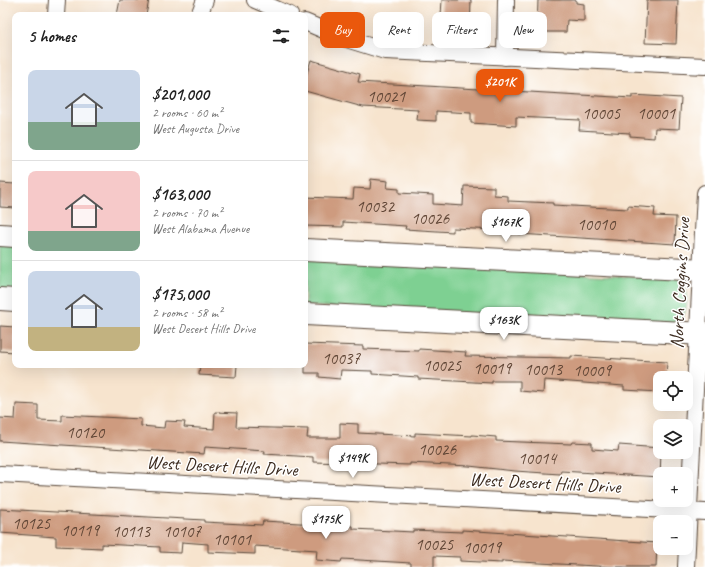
<!DOCTYPE html>
<meta charset="utf-8">
<style>
:root{--surface:#fff;--page:#f2f2f2;--text:#222;--muted:#767676;--line:#e0e0e0;--accent:#ea580c}
body{margin:0;font-family:Caveat,sans-serif;background:var(--page);color:var(--text);height:100vh;display:flex;flex-direction:column;font-size:15px;white-space:nowrap}
*{box-sizing:border-box;margin:0}
p{font-size:13px;color:var(--muted)}
.icon{flex:none;width:22px;height:22px;fill:none;stroke:currentColor;stroke-width:2;stroke-linecap:round;stroke-linejoin:round}
.map{position:relative;flex:1;overflow:hidden}
.drawer{position:absolute;left:12px;top:12px;width:296px;height:356px;display:flex;flex-direction:column;background:var(--surface);border-radius:8px;box-shadow:0 4px 16px #0002}
.drawer>*{flex:none}
.banner{position:absolute;left:320px;top:12px;width:325px;height:36px;display:flex;gap:8px}
.controls{position:absolute;left:653px;top:371px;display:grid;gap:8px}
.controls a{display:grid;place-items:center;width:40px;height:40px;border-radius:8px;background:var(--surface);box-shadow:0 4px 16px #0002;font-size:20px}
.price{position:absolute;translate:-50% -34px;padding:0 9px;border-radius:8px;background:#fff;color:#222;font-size:13px;line-height:26px;filter:drop-shadow(0 1px 2px #0008)}
.price::after{content:'';position:absolute;left:50%;top:24px;width:12px;height:9px;margin-left:-6px;background:inherit;clip-path:polygon(0 0,100% 0,50% 100%)}
.price.current{background:var(--accent);color:#fff}
ul{padding:0;list-style:none}
li{display:flex;align-items:center;gap:12px;height:100px;padding:0 16px}
li+li{border-top:1px solid var(--line)}
li span{display:grid;place-items:center;flex:none;width:112px;height:80px;border-radius:8px;color:#555}
li>.icon{margin-inline-start:auto}
span .icon{width:48px;height:48px;fill:#fffc;stroke-width:1}
li b{font-size:17px}
h2{display:flex;justify-content:space-between;align-items:center;height:48px;padding:0 16px;font-size:17px}
.tag{padding:0 14px;border-radius:8px;background:var(--surface);box-shadow:0 4px 16px #0002;font-size:14px;line-height:36px}
.tag.current{background:var(--accent);color:#fff}
.map>svg:first-child{display:block}
.green{fill:#7ed092;stroke:#5c7d58}
.building{fill:#ce9b7f}
.lines{fill:none;stroke-linecap:round;stroke-linejoin:round}
.street-casing{stroke:#574638;stroke-width:18}
.secondary-casing{stroke:#574638;stroke-width:24}
.street{stroke:#fff;stroke-width:16}
.secondary{stroke:#fff;stroke-width:22}
.labels{text-anchor:middle;dominant-baseline:central;stroke-width:3;stroke-linejoin:round;paint-order:stroke}
.number-label{font-size:17px;fill:#604636}
.street-label{font-size:19px;fill:#3b2a1e;stroke:#fff}
</style>
<div class="map">
<svg width="705" height="567" viewBox="0 0 705 567">
<rect width="100%" height="100%" fill="#fff"/>
<filter id="ink" filterUnits="userSpaceOnUse"><feTurbulence type="fractalNoise" baseFrequency=".025" numOctaves="2"/><feDisplacementMap in="SourceGraphic" scale="8" xChannelSelector="R" yChannelSelector="G"/><feConvolveMatrix kernelMatrix="1 2 1 2 8 2 1 2 1" color-interpolation-filters="sRGB"/></filter>
<filter id="wash" filterUnits="userSpaceOnUse"><feTurbulence type="fractalNoise" baseFrequency=".012" numOctaves="4" result="noise"/><feDisplacementMap in="SourceGraphic" scale="16" xChannelSelector="R" yChannelSelector="G"/><feGaussianBlur stdDeviation="0.9" result="paint"/><feColorMatrix in="noise" values="0 0 0 0 0 0 0 0 0 0 0 0 0 0 0 0 0 1.4 0 .05"/><feComposite in="paint" operator="in"/></filter>
<g filter="url(#wash)">
<rect width="100%" height="100%" fill="#f7e4ce"/>
<!-- green -->
<g class="green">
<polygon points="0,241 15,242 15,291 0,291"/>
<path d="M305,257L681,279C691,288 688,316 678,324L305,306Z"/>
</g>
<g id="blocks">
<!-- building -->
<g class="building">
<polygon points="120,0 149,0 146,15 117,15"/>
<polygon points="442,0 471,0 470,32 440,30"/>
<polygon points="538,0 576,0 576,3 584,4 584,21 567,20 566,32 537,32"/>
<polygon points="647,0 678,0 676,44 645,43"/>
<polygon points="311,60 360,74 358,82 632,98 632,95 681,98 679,129 655,128 654,138 630,136 630,133 579,130 580,120 516,117 516,126 471,123 471,113 436,111 436,121 417,120 418,110 363,107 305,91 305,80"/>
<polygon points="371,179 388,181 387,188 399,189 399,193 433,195 433,204 463,206 464,186 494,187 494,195 508,196 508,201 553,203 553,205 628,209 628,206 655,208 654,216 676,217 675,244 519,234 519,231 453,228 453,232 405,229 406,226 343,222 343,227 305,226 305,197 353,199 354,188 370,189"/>
<polygon points="0,183 15,184 15,208 0,207"/>
<polygon points="0,326 15,327 15,352 0,351"/>
<polygon points="305,344 363,346 363,349 419,351 419,349 466,352 465,356 571,358 571,356 667,362 666,378 660,378 660,392 624,390 624,386 544,380 543,393 520,391 520,381 492,381 492,383 418,379 418,377 372,374 372,371 341,370 340,379 319,377 319,373 305,373"/>
<polygon points="200,365 237,365 236,377 199,375"/>
<polygon points="16,404 38,405 38,420 62,421 62,415 141,419 141,426 164,428 165,421 185,422 184,427 214,429 215,412 237,413 236,427 308,429 307,438 340,438 340,423 358,424 358,433 415,436 415,433 472,436 472,435 496,437 496,441 571,444 572,442 592,443 592,449 618,451 619,445 660,448 661,452 660,477 561,471 560,474 515,471 469,466 410,463 410,465 313,462 313,457 264,454 265,451 205,447 204,454 0,441 0,418 15,419"/>
<polygon points="0,509 204,520 204,522 262,525 263,521 353,526 353,529 413,532 413,530 462,532 462,530 657,543 656,567 615,567 502,561 502,563 460,561 460,557 434,556 434,567 411,567 411,563 342,559 341,562 316,560 317,550 255,546 255,554 208,552 208,544 182,542 181,553 160,552 160,547 102,544 102,548 56,546 56,537 0,533"/>
</g>
</g>
</g>
<g filter="url(#ink)">
<use href="#blocks" fill-opacity="0" stroke="#574638" stroke-width="1"/>
<g class="lines">
<defs>
<g id="street">
<polyline points="255,0 290,15"/>
<polyline points="56,15 57,0"/>
<polyline points="199,15 205,0"/>
<polyline points="305,22 340,37 385,51 705,66"/>
<polyline points="505,57 506,0"/>
<polyline points="0,474 705,512"/>
<polyline points="686,567 705,193"/>
</g>
<g id="secondary">
<polyline points="0,235 15,236"/>
<polyline points="305,250 705,270"/>
<polyline points="0,299 15,300"/>
<polyline points="305,314 705,334"/>
</g>
</defs>
<!-- street casing -->
<use href="#street" class="street-casing"/>
<!-- secondary casing -->
<use href="#secondary" class="secondary-casing"/>
<!-- street -->
<use href="#street" class="street"/>
<!-- secondary -->
<use href="#secondary" class="secondary"/>
</g>
</g>
<g class="labels">
<!-- number labels -->
<g class="number-label">
<text x="386" y="96">10021</text>
<text x="601" y="113">10005</text>
<text x="656" y="113">10001</text>
<text x="375" y="206">10032</text>
<text x="430" y="218">10026</text>
<text x="596" y="224">10010</text>
<text x="341" y="358">10037</text>
<text x="442" y="365">10025</text>
<text x="492" y="368">10019</text>
<text x="543" y="369">10013</text>
<text x="592" y="370">10009</text>
<text x="85" y="432">10120</text>
<text x="437" y="449">10026</text>
<text x="537" y="458">10014</text>
<text x="31" y="523">10125</text>
<text x="80" y="530">10119</text>
<text x="131" y="531">10113</text>
<text x="182" y="531">10107</text>
<text x="232" y="539">10101</text>
<text x="434" y="544">10025</text>
<text x="482" y="547">10019</text>
</g>
<!-- street labels -->
<g class="street-label">
<text transform="translate(680 283) rotate(-87)">North Coggins Drive</text>
<text transform="translate(222 466) rotate(3)">West Desert Hills Drive</text>
<text transform="translate(545 483) rotate(3)">West Desert Hills Drive</text>
</g>
</g>
</svg>
<div class="controls">
<a><svg class="icon" aria-label="locate" viewBox="0 0 24 24"><circle cx="12" cy="12" r="6"/><path d="M12 2v4M12 18v4M2 12h4M18 12h4"/></svg></a>
<a><svg class="icon" aria-label="layers" viewBox="0 0 24 24"><path d="M12 4l9 5-9 5-9-5zM3 14l9 5 9-5"/></svg></a>
<a>+</a>
<a>−</a>
</div>
<b class="price current" style="left:500px;top:103px">$201K</b>
<b class="price" style="left:506px;top:243px">$167K</b>
<b class="price" style="left:504px;top:341px">$163K</b>
<b class="price" style="left:353px;top:479px">$149K</b>
<b class="price" style="left:326px;top:540px">$175K</b>
<div class="banner">
<a class="tag current">Buy</a>
<a class="tag">Rent</a>
<a class="tag">Filters</a>
<a class="tag">New</a>
</div>
<section class="drawer">
<h2>5 homes<svg class="icon" aria-label="filters" viewBox="0 0 24 24"><path d="M4 7h16M4 17h16"/><circle cx="9" cy="7" r="2"/><circle cx="15" cy="17" r="2"/></svg></h2>
<ul>
<li><span style="background:linear-gradient(#c9d6e8 65%,#7fa58c 0)"><svg class="icon" aria-label="home" viewBox="0 0 24 24"><path d="M3 11l9-7 9 7M6 9v11h12V9"/></svg></span><div><b>$201,000</b><p>2 rooms · 60 m²</p><p>West Augusta Drive</p></div></li>
<li><span style="background:linear-gradient(#f6c9c9 75%,#7fa58c 0)"><svg class="icon" aria-label="home" viewBox="0 0 24 24"><path d="M3 11l9-7 9 7M6 9v11h12V9"/></svg></span><div><b>$163,000</b><p>2 rooms · 70 m²</p><p>West Alabama Avenue</p></div></li>
<li><span style="background:linear-gradient(#c9d6e8 70%,#c2b280 0)"><svg class="icon" aria-label="home" viewBox="0 0 24 24"><path d="M3 11l9-7 9 7M6 9v11h12V9"/></svg></span><div><b>$175,000</b><p>2 rooms · 58 m²</p><p>West Desert Hills Drive</p></div></li>
</ul>
</section>
</div>
